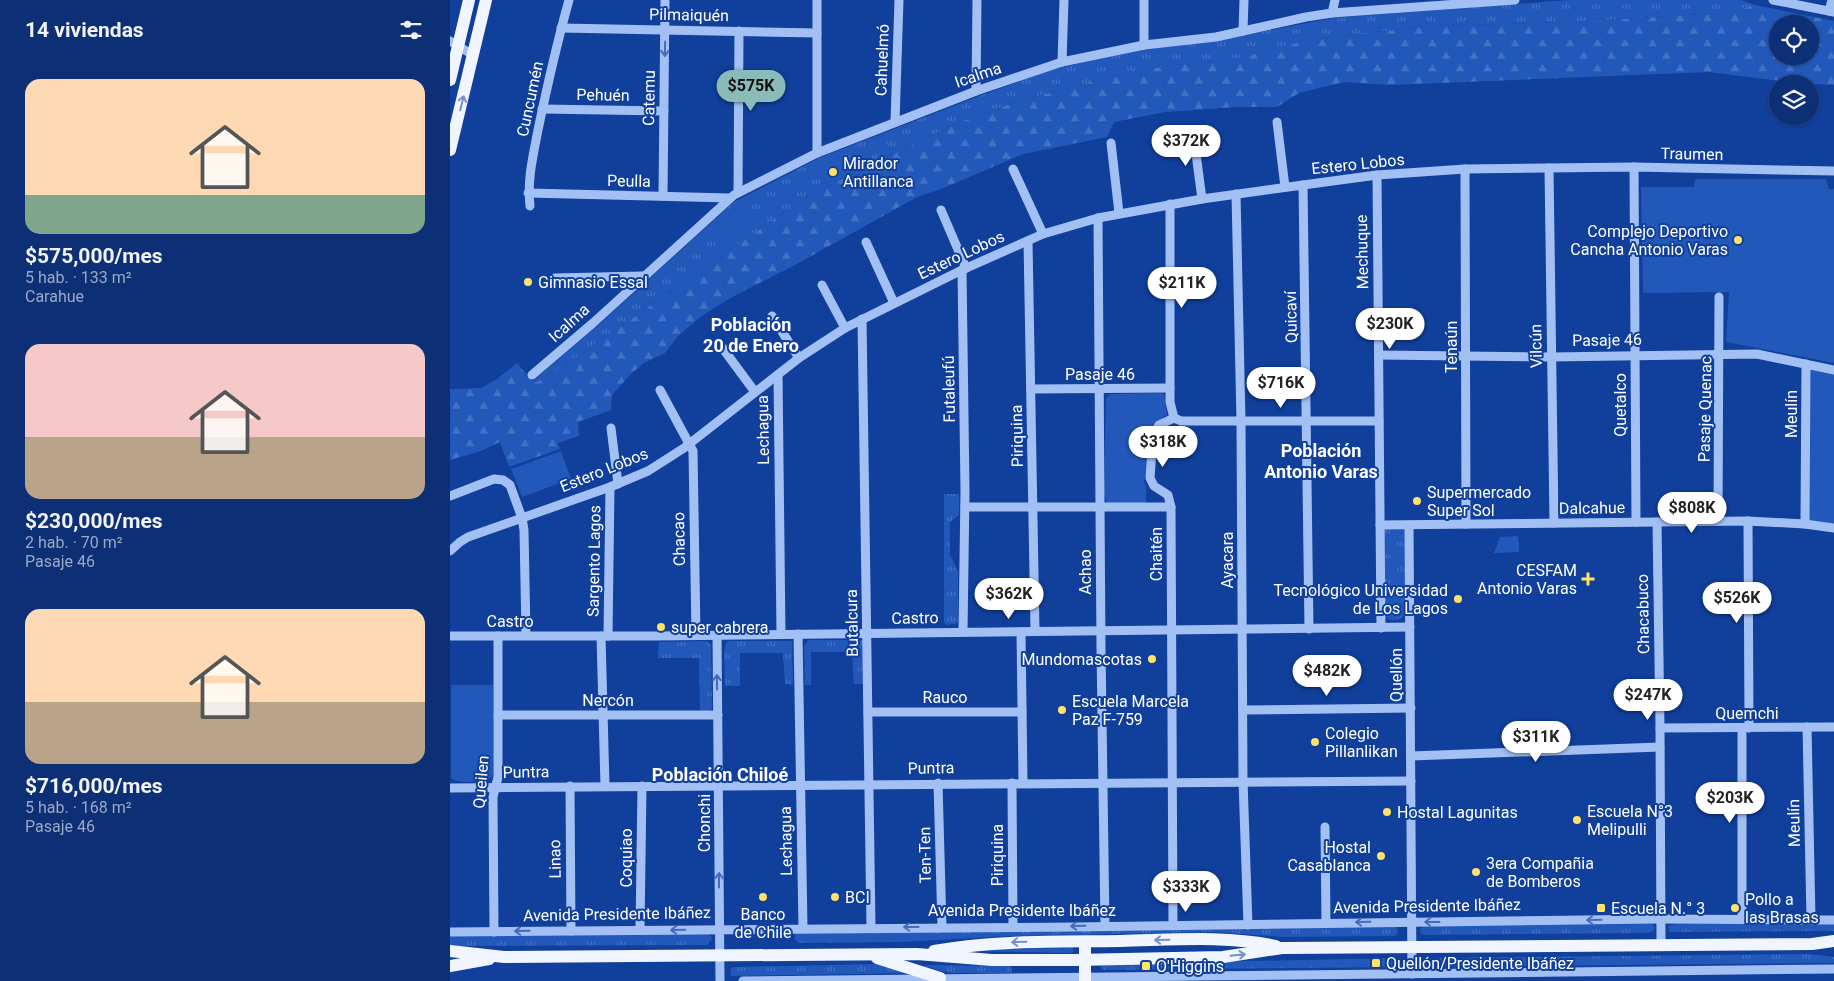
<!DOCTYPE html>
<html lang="es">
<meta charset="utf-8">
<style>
:root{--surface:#0c2f75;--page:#1a3b7d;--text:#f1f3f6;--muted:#9aa9c5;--line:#2c4a87;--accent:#8bbbb9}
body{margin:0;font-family:Roboto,sans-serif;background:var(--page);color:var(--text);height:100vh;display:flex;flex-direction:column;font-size:19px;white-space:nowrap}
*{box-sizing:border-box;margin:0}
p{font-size:16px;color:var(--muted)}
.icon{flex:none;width:28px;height:28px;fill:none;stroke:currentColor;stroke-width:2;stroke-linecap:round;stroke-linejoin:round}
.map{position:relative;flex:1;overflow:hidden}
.sheet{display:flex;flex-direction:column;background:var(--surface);width:450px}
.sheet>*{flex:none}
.fabs{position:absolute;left:1319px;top:15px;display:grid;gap:10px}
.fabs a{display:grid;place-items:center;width:50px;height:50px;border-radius:50%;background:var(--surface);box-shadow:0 1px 4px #0004,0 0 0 1px var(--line);font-size:25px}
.price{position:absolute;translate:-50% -42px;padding:0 11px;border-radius:18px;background:#fff;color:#222;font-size:16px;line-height:32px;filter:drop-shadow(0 1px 2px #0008)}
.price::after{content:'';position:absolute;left:50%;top:30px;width:15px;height:11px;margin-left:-8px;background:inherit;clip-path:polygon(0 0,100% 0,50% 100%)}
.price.on{background:var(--accent);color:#111}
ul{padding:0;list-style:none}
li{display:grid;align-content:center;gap:10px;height:265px;padding:0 25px}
li span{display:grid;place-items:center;height:155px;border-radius:15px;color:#555}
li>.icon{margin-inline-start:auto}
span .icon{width:90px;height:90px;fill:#fffc;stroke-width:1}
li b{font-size:21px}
h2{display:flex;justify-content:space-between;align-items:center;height:60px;padding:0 25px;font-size:21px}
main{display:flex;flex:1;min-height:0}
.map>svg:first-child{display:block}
.grass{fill:url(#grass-tufts)}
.forest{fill:url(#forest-firs);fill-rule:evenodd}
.park{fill:#2258ba}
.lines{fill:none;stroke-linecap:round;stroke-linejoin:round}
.minor{stroke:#a3c0f5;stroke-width:9}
.major{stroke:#f1f5ff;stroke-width:12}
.oneway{stroke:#436cbb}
.oneway2{stroke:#7591c9}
.poi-dot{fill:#ffe267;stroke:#103f9c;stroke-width:2}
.labels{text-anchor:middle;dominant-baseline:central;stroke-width:4;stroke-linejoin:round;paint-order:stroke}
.street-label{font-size:16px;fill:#fff;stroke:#103f9c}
.poi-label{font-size:16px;fill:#fff;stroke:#103f9c;text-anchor:start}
.neighbourhood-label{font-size:18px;font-weight:bold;fill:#fff;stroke:#103f9c}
</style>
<main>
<section class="sheet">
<h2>14 viviendas<svg class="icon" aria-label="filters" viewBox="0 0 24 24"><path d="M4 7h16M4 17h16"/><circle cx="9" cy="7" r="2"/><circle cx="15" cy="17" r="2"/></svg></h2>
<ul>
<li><span style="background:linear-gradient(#ffd9b3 75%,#7fa58c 0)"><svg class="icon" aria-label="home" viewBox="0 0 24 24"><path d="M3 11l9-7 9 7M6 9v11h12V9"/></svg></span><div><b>$575,000/mes</b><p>5 hab. · 133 m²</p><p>Carahue</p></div></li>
<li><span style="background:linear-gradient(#f6c9c9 60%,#b9a48a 0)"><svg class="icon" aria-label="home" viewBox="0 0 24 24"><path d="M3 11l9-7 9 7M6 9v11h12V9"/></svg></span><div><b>$230,000/mes</b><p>2 hab. · 70 m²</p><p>Pasaje 46</p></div></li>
<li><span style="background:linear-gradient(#ffd9b3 60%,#b9a48a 0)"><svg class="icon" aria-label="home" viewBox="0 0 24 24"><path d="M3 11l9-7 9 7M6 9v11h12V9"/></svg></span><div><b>$716,000/mes</b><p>5 hab. · 168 m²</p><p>Pasaje 46</p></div></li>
</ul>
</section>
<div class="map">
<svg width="1384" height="981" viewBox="0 0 1384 981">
<defs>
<pattern id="grass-tufts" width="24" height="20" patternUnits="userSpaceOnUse" patternTransform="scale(1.25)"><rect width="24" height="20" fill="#2258ba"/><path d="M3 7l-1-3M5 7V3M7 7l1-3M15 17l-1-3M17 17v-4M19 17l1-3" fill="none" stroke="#4371c4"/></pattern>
<pattern id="forest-firs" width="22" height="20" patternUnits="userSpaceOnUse" patternTransform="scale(1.25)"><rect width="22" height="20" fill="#2258ba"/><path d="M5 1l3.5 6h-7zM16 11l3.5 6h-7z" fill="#4371c4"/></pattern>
</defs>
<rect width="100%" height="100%" fill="#103f9c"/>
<!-- grass -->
<g class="grass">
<polygon points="1119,0 1291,0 1305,5 1282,12 1144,21 987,26 905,34 858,40 778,61 749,62 677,72 560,104 507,123 356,197 114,366 84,383 83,381 152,322 284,202 369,158 532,95 601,70 656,57 696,49 795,35 883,18"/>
<polygon points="494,494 509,494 509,515 500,522 500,555 508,571 508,622 505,624 496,625 494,622"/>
<path d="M934,529H956V612C952,620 948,620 939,620L936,617L935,613Z"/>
<polygon points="1068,536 1069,552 1044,553 1050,537"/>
<polygon points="358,640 412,640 414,641 416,684 404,684 402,652 361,652 361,685 355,685 354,647"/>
<path d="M257,641L261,645L262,709C259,712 254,712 250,710L249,658H208L209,642Z"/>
<polygon points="277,641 342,641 343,685 335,684 333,653 290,653 290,686 275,686 274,651"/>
<polygon points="1202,924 1205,927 1204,930 1199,933 976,935 971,934 970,929 975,926"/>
<polygon points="1225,924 1384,924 1384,931 1220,932 1218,926"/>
<polygon points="946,927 948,931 947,935 944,936 834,937 765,932 561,936 450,942 349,943 345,940 345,932"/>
<polygon points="256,933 261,936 262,939 257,945 0,946 0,935"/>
<polygon points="622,948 624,951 622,953 522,951 540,949"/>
<polygon points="1359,954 1384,957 1384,963 978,967 975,962 978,959 981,958"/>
<polygon points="951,958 956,961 956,964 950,967 653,970 651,967 653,964"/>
<polygon points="424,964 438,965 468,973 282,976 280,975 281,968 285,967"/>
<polygon points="479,965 561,966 562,973 500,973 473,966"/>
</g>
<!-- forest -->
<path class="forest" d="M1305,5L1384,21V85L1345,83L1259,72L940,85L894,82L849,93L827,107H787L715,112L664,122L657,137L573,154L496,187L467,197L347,264L284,296L253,315L228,336L215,353L194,363L182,373L162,395L161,410L128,422L129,436L108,443L110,449L59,467L50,442L31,451L0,460V389L31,388L47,379L67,363L84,383L114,366L356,197L507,123L560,104L677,72L749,62L778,61L858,40L905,34L987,26L1144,21L1282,12ZM1328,24H1360V56H1328Z"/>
<!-- park -->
<g class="park">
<polygon points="1245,179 1376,179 1379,189 1384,189 1384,363 1276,342 1279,292 1193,293 1191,187 1244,187"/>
<polygon points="292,203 309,225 273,252 256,230"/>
<polygon points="1360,370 1384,375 1384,524 1359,520"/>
<path d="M711,393L714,394L717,415C686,437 705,454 694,481L696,487V503L660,505L657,503L654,494L656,398L661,394Z"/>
<polygon points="111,451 121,479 72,497 61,469"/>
<path d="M1,685H43V776C38,783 6,784 1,778Z"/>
</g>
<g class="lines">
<!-- minor -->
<g class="minor">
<polyline points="694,0 694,45"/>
<polyline points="1323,0 1384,12"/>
<polyline points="1379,11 1382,0"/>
<polyline points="882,13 885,0"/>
<polyline points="111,28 367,33"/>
<polyline points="793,31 794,0"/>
<polyline points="0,41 23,55"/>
<polyline points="612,62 614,0"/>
<polyline points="526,91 527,0"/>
<polyline points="92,109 214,111"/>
<polyline points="445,122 449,0"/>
<polyline points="827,122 835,187"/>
<polyline points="743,131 752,199"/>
<polyline points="661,143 669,213"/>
<polyline points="367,153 367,0"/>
<polyline points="1184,167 1186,522"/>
<polyline points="1099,168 1104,523"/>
<polyline points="563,169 593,234"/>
<polyline points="1015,169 1016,524"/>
<polyline points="927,175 931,628"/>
<polyline points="853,185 859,629"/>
<polyline points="288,192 289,31"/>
<polyline points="78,193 280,198"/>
<polyline points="786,194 791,421 793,781 798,925"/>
<polyline points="213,196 215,0"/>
<polyline points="720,204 720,402 724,418"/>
<path d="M80,206C77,180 83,156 88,130C97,87 107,43 119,0"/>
<polyline points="491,210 516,268"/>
<polyline points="648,218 651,648 655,926"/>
<polyline points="578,241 585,631"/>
<polyline points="416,242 444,303"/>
<polyline points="512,270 515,491 513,632"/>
<polyline points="105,278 193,276"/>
<polyline points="372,285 395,328"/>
<polyline points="322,316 349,358"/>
<polyline points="412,319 421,927"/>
<polyline points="271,346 305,392"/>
<polyline points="929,355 1101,357 1307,354 1384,370"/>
<polyline points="82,375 143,323 284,195 367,153 526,91 612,62 694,45 766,37 856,17 882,13 1065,0"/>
<polyline points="328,375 331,634"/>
<polyline points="581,389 720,388"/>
<polyline points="210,390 243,451 246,635"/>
<polyline points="724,418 731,421 929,421"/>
<polyline points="161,428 168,484"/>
<polyline points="0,496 44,479 53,480 60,485 72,518 74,530 76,635"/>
<polyline points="515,507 721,507"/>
<polyline points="1268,521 1269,297"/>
<polyline points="1298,521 1299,728"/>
<polyline points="1207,522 1210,728 1211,945"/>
<polyline points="1355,524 1356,364"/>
<polyline points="930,525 1298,521 1355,524 1384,528"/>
<polyline points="959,525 962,974"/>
<polyline points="0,551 10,542 18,537 160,487 198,471 234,448 349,358 395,328 512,270 593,234 648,218 752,199 853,185 927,175 1015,169 1184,167 1384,171"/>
<polyline points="571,632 573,782"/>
<polyline points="348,634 353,928"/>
<polyline points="267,635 270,981"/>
<polyline points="0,636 207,636 960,627"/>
<polyline points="151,636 155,786"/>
<polyline points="158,636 160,487"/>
<polyline points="793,710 961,708"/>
<polyline points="418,712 572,712"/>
<polyline points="48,715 268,715"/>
<polyline points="1357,727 1361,919"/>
<polyline points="1210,728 1384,727"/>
<polyline points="1292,728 1292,919"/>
<polyline points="961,756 1210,747"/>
<polyline points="488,783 492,927"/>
<polyline points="562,783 563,927"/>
<polyline points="120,786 121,931"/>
<polyline points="0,788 961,781"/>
<polyline points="875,827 876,923"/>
<polyline points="723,925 721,507 718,495 704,486 700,478 703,436 709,425 724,418"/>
<polyline points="190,930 192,786"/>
<polyline points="0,932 624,927 1210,919 1384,920"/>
<polyline points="44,932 43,797 48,777 48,636"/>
<polyline points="293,981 1384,969"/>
</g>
<!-- major -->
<g class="major">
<polyline points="0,80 19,0"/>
<polyline points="0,150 36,0"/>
<polyline points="0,951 54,957 467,954 542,960 624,960 773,957 832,948 1362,944 1384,941"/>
<path d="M484,951C546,940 608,942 670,941C722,940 775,935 826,946"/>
<polyline points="427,958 490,978"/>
<polyline points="0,966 39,959"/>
<polyline points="635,981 635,942"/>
</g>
</g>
<!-- one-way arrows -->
<defs><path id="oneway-shaft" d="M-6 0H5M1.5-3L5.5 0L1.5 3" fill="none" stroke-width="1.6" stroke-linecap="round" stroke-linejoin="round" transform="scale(1.25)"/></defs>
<g class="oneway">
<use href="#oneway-shaft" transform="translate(215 49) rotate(91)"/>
<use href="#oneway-shaft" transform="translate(267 682) rotate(-91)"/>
<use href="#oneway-shaft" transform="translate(269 880) rotate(-90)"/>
<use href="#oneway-shaft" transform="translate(1144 920) rotate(179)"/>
<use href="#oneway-shaft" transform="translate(913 922) rotate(179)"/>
<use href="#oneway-shaft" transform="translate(982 922) rotate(180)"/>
<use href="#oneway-shaft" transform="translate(628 926) rotate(179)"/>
<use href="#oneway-shaft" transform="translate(461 927) rotate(180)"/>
<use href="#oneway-shaft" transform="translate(228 930) rotate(179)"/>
<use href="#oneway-shaft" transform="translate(72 931) rotate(179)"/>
</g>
<g class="oneway2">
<use href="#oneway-shaft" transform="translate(12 103) rotate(-76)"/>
<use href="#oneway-shaft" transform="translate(712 940) rotate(179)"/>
<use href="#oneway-shaft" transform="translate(569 942) rotate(178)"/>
<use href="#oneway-shaft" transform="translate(788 955) rotate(-6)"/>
</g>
<!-- markers -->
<g class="poi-dot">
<circle cx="383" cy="172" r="5"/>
<circle cx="1288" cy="240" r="5"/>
<circle cx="78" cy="282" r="5"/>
<circle cx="967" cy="501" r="5"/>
<path d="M1135.5 571.5h5v5h5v5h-5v5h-5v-5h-5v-5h5z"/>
<circle cx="1008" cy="599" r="5"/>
<circle cx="211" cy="627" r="5"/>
<circle cx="702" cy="659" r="5"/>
<circle cx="612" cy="710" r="5"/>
<circle cx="865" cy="742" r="5"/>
<circle cx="937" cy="812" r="5"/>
<circle cx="1127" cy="820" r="5"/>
<circle cx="931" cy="856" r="5"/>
<circle cx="1026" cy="872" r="5"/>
<circle cx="313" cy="897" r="5"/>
<circle cx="385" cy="897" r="5"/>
<rect x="1146" y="903" width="10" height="10" rx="2.5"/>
<circle cx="1285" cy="908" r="5"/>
<rect x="921" y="958" width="10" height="10" rx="2.5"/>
<rect x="691" y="961" width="10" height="10" rx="2.5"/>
</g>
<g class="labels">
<!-- street labels -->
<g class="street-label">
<text transform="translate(239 15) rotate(1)">Pilmaiquén</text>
<text transform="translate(432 60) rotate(-88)">Cahuelmó</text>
<text transform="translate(528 75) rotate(-19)">Icalma</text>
<text transform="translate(153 95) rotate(1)">Pehuén</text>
<text transform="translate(199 98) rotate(-89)">Catemu</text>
<text transform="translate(80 99) rotate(-78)">Cuncumén</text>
<text transform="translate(1242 154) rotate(1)">Traumen</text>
<text transform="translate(908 164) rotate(-6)">Estero Lobos</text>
<text transform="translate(179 181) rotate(1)">Peulla</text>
<text transform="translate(912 252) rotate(-91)">Mechuque</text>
<text transform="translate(511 255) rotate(-25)">Estero Lobos</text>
<text transform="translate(841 317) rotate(-91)">Quicaví</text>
<text transform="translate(119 323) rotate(-42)">Icalma</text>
<text transform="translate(1157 340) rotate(-1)">Pasaje 46</text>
<text transform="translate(1086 346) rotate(-91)">Vilcún</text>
<text transform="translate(1001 347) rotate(-90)">Tenaún</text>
<text x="650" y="374">Pasaje 46</text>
<text transform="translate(499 389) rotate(-91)">Futaleufú</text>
<text transform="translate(1170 405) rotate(-90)">Quetalco</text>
<text transform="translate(1255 409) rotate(-89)">Pasaje Quenac</text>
<text transform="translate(1341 414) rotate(-90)">Meulín</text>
<text transform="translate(313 430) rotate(-91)">Lechagua</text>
<text transform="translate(567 436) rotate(-91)">Piriquina</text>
<text transform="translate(154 470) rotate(-22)">Estero Lobos</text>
<text transform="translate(1142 508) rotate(-1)">Dalcahue</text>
<text transform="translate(229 539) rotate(-91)">Chacao</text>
<text transform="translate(706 554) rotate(-90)">Chaitén</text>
<text transform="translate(777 560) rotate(-90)">Ayacara</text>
<text transform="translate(144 561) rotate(-89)">Sargento Lagos</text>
<text transform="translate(635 572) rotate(-90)">Achao</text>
<text transform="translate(1193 614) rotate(-91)">Chacabuco</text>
<text transform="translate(465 618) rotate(-1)">Castro</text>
<text x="60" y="621">Castro</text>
<text transform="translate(402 623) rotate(-91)">Butalcura</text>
<text transform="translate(946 675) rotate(-90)">Quellón</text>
<text x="495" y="697">Rauco</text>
<text x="158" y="700">Nercón</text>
<text x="1297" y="713">Quemchi</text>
<text transform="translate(481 768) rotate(-1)">Puntra</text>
<text transform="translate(76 772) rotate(-1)">Puntra</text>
<text transform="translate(31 782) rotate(-85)">Queilen</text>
<text transform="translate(254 823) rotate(-90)">Chonchi</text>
<text transform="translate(1344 823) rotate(-91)">Meulín</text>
<text transform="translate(336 841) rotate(-91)">Lechagua</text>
<text transform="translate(475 855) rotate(-91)">Ten-Ten</text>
<text transform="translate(547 855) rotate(-90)">Piriquina</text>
<text transform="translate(176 858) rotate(-90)">Coquiao</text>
<text transform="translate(105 859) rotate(-91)">Linao</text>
<text transform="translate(977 906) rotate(-1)">Avenida Presidente Ibáñez</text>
<text x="572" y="910">Avenida Presidente Ibáñez</text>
<text transform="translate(167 914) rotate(-1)">Avenida Presidente Ibáñez</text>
</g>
<!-- poi labels -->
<g class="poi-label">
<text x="393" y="163">Mirador<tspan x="393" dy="18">Antillanca</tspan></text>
<text x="1278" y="231" text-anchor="end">Complejo Deportivo<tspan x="1278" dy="18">Cancha Antonio Varas</tspan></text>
<text x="88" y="282">Gimnasio Essal</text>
<text x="977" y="492">Supermercado<tspan x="977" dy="18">Super Sol</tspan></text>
<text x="1127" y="570" text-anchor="end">CESFAM<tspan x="1127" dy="18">Antonio Varas</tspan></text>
<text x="998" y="590" text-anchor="end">Tecnológico Universidad<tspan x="998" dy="18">de Los Lagos</tspan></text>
<text x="221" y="627">super cabrera</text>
<text x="692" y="659" text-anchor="end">Mundomascotas</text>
<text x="622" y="701">Escuela Marcela<tspan x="622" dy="18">Paz F-759</tspan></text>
<text x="875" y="733">Colegio<tspan x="875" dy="18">Pillanlikan</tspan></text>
<text x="1137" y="811">Escuela N°3<tspan x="1137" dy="18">Melipulli</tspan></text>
<text x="947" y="812">Hostal Lagunitas</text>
<text x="921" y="847" text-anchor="end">Hostal<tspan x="921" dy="18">Casablanca</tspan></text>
<text x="1036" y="863">3era Compañia<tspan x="1036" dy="18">de Bomberos</tspan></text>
<text x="395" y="897">BCI</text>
<text x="1295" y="899">Pollo a<tspan x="1295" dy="18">las Brasas</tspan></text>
<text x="1161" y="908">Escuela N.° 3</text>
<text x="313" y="914" text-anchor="middle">Banco<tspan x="313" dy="18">de Chile</tspan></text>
<text x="936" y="963">Quellón/Presidente Ibáñez</text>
<text x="706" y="966">O'Higgins</text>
</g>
<!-- neighbourhood labels -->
<g class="neighbourhood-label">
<text x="301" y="324">Población<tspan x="301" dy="21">20 de Enero</tspan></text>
<text x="871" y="450">Población<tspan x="871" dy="21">Antonio Varas</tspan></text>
<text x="270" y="774">Población Chiloé</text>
</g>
</g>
</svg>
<div class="fabs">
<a><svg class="icon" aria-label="locate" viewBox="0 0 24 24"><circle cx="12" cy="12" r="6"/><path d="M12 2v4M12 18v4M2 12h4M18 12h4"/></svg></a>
<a><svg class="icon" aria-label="layers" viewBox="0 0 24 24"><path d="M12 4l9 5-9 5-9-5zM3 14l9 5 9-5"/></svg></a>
</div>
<b class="price on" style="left:301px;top:112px">$575K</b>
<b class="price" style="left:736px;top:167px">$372K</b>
<b class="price" style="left:732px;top:309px">$211K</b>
<b class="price" style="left:940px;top:350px">$230K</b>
<b class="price" style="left:831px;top:409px">$716K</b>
<b class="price" style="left:713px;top:468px">$318K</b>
<b class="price" style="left:1242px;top:534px">$808K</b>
<b class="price" style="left:559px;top:620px">$362K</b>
<b class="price" style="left:1287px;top:624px">$526K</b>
<b class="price" style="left:877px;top:697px">$482K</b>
<b class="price" style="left:1198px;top:721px">$247K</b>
<b class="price" style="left:1086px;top:763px">$311K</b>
<b class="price" style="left:1280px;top:824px">$203K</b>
<b class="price" style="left:736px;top:913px">$333K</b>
</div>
</main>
